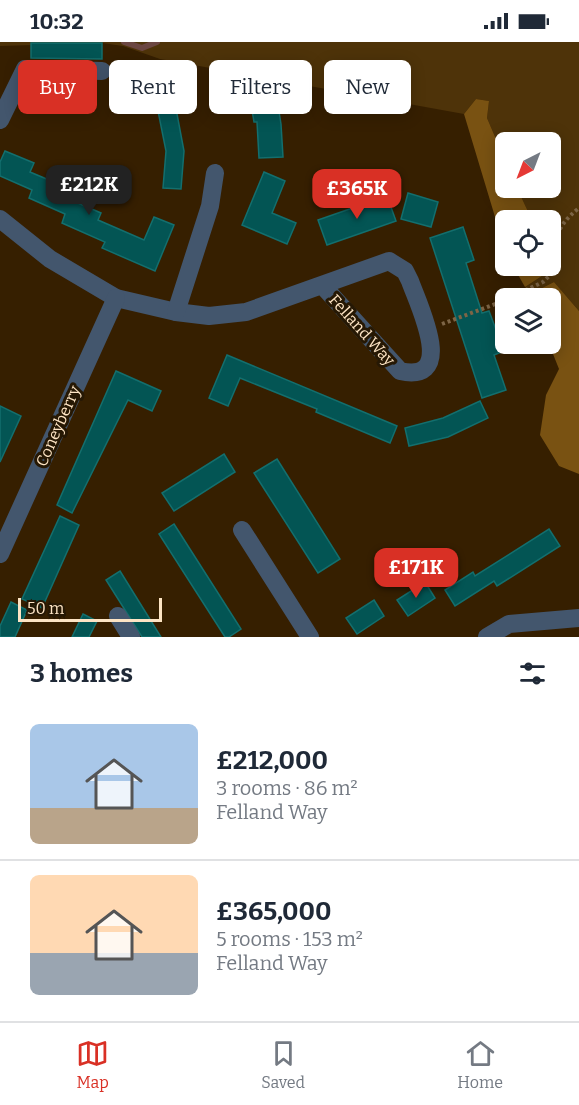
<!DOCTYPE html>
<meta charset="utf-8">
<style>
:root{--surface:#fff;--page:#f2f2f3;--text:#1f2937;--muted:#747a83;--line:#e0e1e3;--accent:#d93025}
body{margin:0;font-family:Bitter,serif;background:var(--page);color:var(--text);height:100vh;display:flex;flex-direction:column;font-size:22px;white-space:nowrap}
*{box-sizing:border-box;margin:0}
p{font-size:20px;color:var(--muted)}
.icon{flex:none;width:33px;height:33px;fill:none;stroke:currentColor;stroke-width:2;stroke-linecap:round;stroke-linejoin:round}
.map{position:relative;height:595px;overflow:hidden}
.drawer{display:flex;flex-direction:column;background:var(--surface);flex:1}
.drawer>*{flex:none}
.banner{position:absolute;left:18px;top:18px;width:543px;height:54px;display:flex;gap:12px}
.needle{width:39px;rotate:222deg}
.controls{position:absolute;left:495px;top:90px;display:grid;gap:12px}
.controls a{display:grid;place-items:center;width:66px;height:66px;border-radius:9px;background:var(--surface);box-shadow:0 3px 15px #0003;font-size:30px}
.scale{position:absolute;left:18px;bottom:15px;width:144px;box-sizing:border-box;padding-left:6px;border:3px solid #fde4c4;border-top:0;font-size:16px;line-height:21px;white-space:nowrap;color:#fde4c4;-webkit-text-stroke:4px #261804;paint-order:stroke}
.price{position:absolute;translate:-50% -51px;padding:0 14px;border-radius:12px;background:var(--accent);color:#fff;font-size:20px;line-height:39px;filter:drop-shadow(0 2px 3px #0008)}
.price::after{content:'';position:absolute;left:50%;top:36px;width:18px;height:14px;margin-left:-9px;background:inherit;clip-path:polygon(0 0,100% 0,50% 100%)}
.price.current{background:#222;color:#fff}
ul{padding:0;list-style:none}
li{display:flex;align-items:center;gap:18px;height:150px;padding:0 30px}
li+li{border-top:2px solid var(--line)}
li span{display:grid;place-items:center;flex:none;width:168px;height:120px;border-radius:9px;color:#555}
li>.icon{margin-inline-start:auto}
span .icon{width:72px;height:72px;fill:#fffc;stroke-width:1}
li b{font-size:26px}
h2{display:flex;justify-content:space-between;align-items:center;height:72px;padding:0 30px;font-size:26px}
.pill{padding:0 21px;border-radius:9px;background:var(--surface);box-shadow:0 3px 15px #0003;font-size:21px;line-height:54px}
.pill.current{background:var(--accent);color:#fff}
.status{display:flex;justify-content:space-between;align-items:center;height:42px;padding:0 30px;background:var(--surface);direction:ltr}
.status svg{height:16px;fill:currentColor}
.tab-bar{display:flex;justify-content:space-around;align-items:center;height:84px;border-top:2px solid var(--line);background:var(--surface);font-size:16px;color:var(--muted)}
.tab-bar a{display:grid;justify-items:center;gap:3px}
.tab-bar .current{color:var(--accent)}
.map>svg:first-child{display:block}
.green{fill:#4e3309}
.forest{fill:#795212}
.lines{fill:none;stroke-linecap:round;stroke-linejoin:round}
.stream{stroke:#6b4642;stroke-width:6}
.building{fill:#035554;stroke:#136f6e;stroke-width:1.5}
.path{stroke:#7d6546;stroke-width:4;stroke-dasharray:3 3;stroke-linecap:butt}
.minor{stroke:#43566d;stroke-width:18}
.labels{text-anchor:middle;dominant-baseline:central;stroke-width:6;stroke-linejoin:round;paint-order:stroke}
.street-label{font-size:16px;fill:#fde4c4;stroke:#261804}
</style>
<div class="status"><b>10:32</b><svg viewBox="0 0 49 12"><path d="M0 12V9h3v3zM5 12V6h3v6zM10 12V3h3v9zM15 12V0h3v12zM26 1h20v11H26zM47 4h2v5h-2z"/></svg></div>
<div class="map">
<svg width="579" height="595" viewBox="0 0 579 595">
<rect width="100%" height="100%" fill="#361f00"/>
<!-- green -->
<polygon class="green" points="0,0 579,0 579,269 554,240 530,252 525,245 542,234 547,224 550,224 550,178 532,178 517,146 550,146 550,100 506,100 505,118 487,76 489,59 476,57 464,72 160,17 123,4 102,1 0,4"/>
<!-- forest -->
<g class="forest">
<polygon points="476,57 489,59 487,76 505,118 506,146 517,146 532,178 506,178 505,208 464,72"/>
<polygon points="513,224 547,224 542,234 525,245"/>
<polygon points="554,240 579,269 579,432 559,424 540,393 546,353 559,327 549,302 550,256 532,256 530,252"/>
</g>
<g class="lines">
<!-- stream -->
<polyline class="stream" points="124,0 142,6 157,0"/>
</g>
<!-- building -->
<g class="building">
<polygon points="31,1 102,1 102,17 31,16"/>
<polygon points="160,20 174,56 184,109 181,147 163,146 166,109 156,59 143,27"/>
<polygon points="246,33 274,38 281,82 283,115 259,116 257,80 254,80"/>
<polygon points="32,38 96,40 96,49 30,48"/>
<polygon points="5,109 34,121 30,130 68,146 64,155 101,171 98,178 144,198 154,175 174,183 155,229 102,206 105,200 62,181 65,172 29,156 32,148 0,134 0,120"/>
<polygon points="264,130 285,139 272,171 296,181 287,202 242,183"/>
<polygon points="408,151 438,160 431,185 401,177"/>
<polygon points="387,154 396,179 327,203 318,178"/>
<polygon points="463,185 474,218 466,221 482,271 489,269 504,309 494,313 506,348 482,356 430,196"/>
<polygon points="227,313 397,384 390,401 316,370 317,367 240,336 228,364 209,356"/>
<polygon points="116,329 161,349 152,369 128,358 72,471 57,463"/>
<polygon points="480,359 488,376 448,395 409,404 405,386 443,376"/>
<polygon points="0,364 21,374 0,420"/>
<polygon points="224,412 235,430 174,469 162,451"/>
<polygon points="277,417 340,517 318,531 254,431"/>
<polygon points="60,474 79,483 42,566 22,557"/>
<polygon points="174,482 241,587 229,595 225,595 159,492"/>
<polygon points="549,487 560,504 497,544 494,539 455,564 445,548 473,530 475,534"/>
<polygon points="120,529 161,595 142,595 106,538"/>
<polygon points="425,540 435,556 408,574 397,558"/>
<polygon points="374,558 384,574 357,592 346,576"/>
<polygon points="11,560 27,568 15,595 0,595 0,584"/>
<polygon points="83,572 97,579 89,595 72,595"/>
</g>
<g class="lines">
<!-- path -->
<g class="path">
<path d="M509,256L543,240L555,228C554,198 555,185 579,166"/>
<polyline points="442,282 506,258"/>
</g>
<!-- minor -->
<g class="minor">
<polyline points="0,78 25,27 102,29"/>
<path d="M0,177L50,217L116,256L176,270L209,274L246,270L389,219L405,229L410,239C418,262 458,342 400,329L323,244"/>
<polyline points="176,270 210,164 215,131"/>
<polyline points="242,488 310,595"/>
<polyline points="0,512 116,256"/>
<polyline points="118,574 131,595"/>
<polyline points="487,595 509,582 579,576"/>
</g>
</g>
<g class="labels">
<!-- street labels -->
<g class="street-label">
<text transform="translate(362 288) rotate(48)">Felland Way</text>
<text transform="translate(58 384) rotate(-66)">Coneyberry</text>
</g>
</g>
</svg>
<div class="controls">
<a><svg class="needle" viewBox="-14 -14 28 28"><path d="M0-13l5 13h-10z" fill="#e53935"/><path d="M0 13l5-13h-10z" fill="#747a83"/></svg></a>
<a><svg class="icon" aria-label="locate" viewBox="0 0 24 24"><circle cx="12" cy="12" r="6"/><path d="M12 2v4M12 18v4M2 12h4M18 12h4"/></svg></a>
<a><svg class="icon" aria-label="layers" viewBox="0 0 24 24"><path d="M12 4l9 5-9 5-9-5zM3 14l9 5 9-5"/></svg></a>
</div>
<div class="scale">50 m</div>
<b class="price current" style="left:89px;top:174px">£212K</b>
<b class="price" style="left:357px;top:178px">£365K</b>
<b class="price" style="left:416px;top:557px">£171K</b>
<div class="banner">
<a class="pill current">Buy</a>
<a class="pill">Rent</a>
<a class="pill">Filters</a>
<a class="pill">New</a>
</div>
</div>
<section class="drawer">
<h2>3 homes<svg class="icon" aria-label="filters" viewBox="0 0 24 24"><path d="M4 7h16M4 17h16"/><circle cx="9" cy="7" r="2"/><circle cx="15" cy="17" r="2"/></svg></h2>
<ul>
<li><span style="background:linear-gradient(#a9c7e8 70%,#b9a48a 0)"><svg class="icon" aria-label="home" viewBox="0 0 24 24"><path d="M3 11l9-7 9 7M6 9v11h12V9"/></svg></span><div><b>£212,000</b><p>3 rooms · 86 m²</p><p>Felland Way</p></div></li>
<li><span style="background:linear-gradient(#ffd9b3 65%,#9aa5b1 0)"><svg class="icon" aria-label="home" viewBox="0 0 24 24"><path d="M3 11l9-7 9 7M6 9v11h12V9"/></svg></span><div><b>£365,000</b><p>5 rooms · 153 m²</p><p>Felland Way</p></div></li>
</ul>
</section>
<nav class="tab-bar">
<a class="current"><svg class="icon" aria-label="map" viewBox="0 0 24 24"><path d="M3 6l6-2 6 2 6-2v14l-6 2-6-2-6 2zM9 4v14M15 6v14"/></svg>Map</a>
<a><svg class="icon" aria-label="saved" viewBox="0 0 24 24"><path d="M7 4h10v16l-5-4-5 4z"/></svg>Saved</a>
<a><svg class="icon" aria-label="home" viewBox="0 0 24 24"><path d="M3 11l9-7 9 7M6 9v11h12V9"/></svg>Home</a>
</nav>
